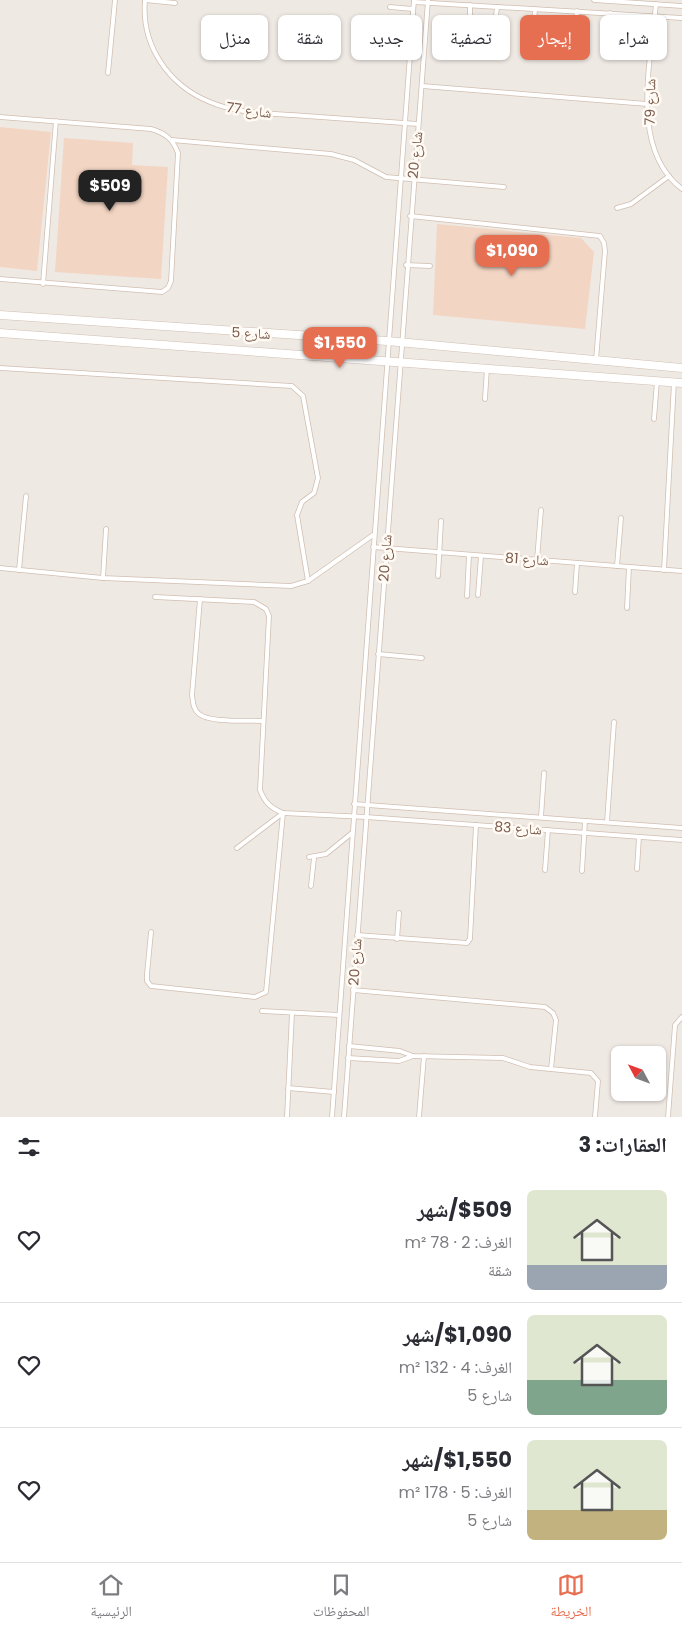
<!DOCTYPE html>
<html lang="ar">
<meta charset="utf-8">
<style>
:root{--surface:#fff;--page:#f7f7f7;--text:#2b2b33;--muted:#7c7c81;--line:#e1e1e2;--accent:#e76f51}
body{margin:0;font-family:Poppins,"Noto Naskh Arabic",sans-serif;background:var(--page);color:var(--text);direction:rtl;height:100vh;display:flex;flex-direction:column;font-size:19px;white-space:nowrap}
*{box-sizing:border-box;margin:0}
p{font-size:16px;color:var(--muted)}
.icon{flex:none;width:28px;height:28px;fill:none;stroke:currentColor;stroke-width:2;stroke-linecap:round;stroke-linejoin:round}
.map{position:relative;height:1117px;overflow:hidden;direction:ltr}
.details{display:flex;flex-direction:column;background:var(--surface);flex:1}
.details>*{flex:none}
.guide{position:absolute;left:15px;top:15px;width:652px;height:45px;direction:rtl;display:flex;gap:10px}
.needle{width:32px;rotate:311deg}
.fabs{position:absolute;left:611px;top:1046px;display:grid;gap:10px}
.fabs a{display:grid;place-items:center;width:55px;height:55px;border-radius:8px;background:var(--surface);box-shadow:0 1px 4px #0004;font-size:25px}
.price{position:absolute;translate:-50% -42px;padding:0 11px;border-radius:10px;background:var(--accent);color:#fff;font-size:16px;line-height:32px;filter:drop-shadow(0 1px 2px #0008)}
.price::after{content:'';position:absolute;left:50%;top:30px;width:15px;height:11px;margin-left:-8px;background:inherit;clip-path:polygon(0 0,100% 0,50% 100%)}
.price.active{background:#222;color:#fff}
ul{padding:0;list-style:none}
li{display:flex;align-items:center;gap:15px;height:125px;padding:0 15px}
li+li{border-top:1px solid var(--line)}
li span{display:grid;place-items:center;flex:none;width:140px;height:100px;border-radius:8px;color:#555}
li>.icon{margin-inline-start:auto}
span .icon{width:60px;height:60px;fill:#fffc;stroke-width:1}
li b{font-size:21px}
h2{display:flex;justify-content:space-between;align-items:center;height:60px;padding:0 15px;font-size:21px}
.pill{padding:0 18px;border-radius:8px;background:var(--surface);box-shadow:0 1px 4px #0004;font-size:18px;line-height:45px}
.pill.active{background:var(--accent);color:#fff}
.menu{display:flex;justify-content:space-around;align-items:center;height:70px;border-top:1px solid var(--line);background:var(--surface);font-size:14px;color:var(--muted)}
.menu a{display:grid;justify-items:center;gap:2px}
.menu .active{color:var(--accent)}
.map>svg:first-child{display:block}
.industrial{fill:#efe9e4;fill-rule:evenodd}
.building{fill:#f3d5c3}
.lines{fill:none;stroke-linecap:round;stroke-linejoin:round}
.service-casing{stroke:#d1beb0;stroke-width:5.5}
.minor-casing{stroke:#d1beb0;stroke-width:9}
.service{stroke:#fff;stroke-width:4}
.minor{stroke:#fff;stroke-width:8}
.labels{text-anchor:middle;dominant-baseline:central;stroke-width:5;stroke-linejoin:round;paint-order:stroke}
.street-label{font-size:14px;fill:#7a5c4d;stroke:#fffaf3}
</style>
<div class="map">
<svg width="682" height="1117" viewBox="0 0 682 1117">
<rect width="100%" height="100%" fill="#fdf6ec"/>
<!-- industrial -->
<path class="industrial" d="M0,0H682V1117H0ZM620,1055H658V1092H620Z"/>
<!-- building -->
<g class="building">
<polygon points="0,127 51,132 37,271 0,267"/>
<polygon points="64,138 133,143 132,165 168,167 161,279 55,272"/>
<polygon points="437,224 581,238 594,252 585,329 433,315"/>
</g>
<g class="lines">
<defs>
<g id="service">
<path d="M145,0C141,45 168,85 210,102C235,113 265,113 292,115C334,118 376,121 418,124"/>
<polyline points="145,0 175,3"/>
<polyline points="594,0 682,6"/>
<polyline points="414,2 682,18"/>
<path d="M656,4C651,61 629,149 682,189"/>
<polyline points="390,7 413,9"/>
<polyline points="496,16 497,7"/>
<polyline points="470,21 470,5"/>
<polyline points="534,25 535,9"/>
<polyline points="575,32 577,11"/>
<polyline points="608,41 610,13"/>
<polyline points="108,73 115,0"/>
<polyline points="422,86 647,104"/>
<path d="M0,117L151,129C165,133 173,139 178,153L171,281L168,288L162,292L0,279"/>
<polyline points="172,140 331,154 354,160 386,177 504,187"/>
<polyline points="617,208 631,204 669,176"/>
<polyline points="410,216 600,236 604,243 605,251 596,360"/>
<polyline points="406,265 430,266"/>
<polyline points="43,284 56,121"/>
<polyline points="0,368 292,386 303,396 318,478 314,493 302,502 297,515 308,581"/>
<polyline points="485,399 487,368"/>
<polyline points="654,419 657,381"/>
<polyline points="373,547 682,571"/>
<polyline points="537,560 541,510"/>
<polyline points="617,566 621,518"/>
<polyline points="0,568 103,578 291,586 308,581 373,535"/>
<polyline points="19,570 26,496"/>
<polyline points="664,570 674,382"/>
<polyline points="438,576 441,521"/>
<polyline points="103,578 106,529"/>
<polyline points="575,592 577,563"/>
<polyline points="478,595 481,556"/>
<polyline points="467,596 469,555"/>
<path d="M155,597L254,602L266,609L269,616L260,790C265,803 271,808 283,813L366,817L682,840"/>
<path d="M200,599L192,695C193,702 193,709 199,714C210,723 249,720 263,721"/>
<polyline points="627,608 629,567"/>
<polyline points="378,654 422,658"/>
<polyline points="354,804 682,828"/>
<polyline points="541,817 544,773"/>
<polyline points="607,822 614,722"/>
<polyline points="237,848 283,813"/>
<polyline points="309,857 326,854 352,833"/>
<polyline points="637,869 639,837"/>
<polyline points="545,870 548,830"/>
<polyline points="582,871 585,821"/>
<polyline points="311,886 314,858"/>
<polyline points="151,932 147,974 147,981 151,986 255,997 266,992 283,813"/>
<polyline points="357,935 467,943 470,939 476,825"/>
<polyline points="397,939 399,913"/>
<polyline points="353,990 545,1007 553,1013 556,1020 551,1069"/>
<polyline points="262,1011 339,1015"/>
<polyline points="349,1046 400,1051 413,1056 503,1058 530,1067 591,1073 598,1081 595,1117"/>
<polyline points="348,1058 399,1061 413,1056"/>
<polyline points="288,1088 334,1092"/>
<polyline points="287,1117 292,1013"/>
<polyline points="332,1117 414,0"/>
<polyline points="344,1117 428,0"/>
<polyline points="419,1117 424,1056"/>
<polyline points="668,1117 675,1025 682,1017"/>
</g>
<g id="minor">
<polyline points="0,315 387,341 682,368"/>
<polyline points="0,333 682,383"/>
</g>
</defs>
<!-- service casing -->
<use href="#service" class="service-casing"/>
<!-- minor casing -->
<use href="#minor" class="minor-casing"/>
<!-- service -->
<use href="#service" class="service"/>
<!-- minor -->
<use href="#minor" class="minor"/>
</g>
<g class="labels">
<!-- street labels -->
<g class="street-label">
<text transform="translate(650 102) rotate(-89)">شارع 79</text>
<text transform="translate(249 110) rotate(8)">شارع 77</text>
<text transform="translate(415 155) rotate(-84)">شارع 20</text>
<text transform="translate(251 333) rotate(3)">شارع 5</text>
<text transform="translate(385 558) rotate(-86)">شارع 20</text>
<text transform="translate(527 559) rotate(4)">شارع 81</text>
<text transform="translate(518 828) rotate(4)">شارع 83</text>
<text transform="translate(355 962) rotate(-86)">شارع 20</text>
</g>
</g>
</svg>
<div class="fabs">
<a><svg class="needle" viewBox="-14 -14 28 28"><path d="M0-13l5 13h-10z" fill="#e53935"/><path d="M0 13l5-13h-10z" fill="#7c7c81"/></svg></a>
</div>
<b class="price active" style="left:110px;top:212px">$509</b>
<b class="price" style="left:512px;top:277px">$1,090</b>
<b class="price" style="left:340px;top:369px">$1,550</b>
<div class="guide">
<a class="pill">شراء</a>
<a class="pill active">إيجار</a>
<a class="pill">تصفية</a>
<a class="pill">جديد</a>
<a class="pill">شقة</a>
<a class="pill">منزل</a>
</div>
</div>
<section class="details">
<h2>العقارات: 3<svg class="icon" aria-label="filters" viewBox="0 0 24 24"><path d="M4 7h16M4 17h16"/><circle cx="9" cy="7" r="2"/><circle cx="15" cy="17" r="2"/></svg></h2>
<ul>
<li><span style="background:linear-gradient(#dfe7d0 75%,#9aa5b1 0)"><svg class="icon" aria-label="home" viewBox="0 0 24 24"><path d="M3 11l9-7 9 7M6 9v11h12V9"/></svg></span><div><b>$509/شهر</b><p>الغرف: 2 · 78 m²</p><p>شقة</p></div><svg class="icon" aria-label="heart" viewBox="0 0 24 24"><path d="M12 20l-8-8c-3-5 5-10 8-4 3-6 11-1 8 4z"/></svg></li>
<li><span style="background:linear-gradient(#dfe7d0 65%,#7fa58c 0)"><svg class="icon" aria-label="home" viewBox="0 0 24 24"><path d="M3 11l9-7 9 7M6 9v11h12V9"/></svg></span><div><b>$1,090/شهر</b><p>الغرف: 4 · 132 m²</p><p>شارع 5</p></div><svg class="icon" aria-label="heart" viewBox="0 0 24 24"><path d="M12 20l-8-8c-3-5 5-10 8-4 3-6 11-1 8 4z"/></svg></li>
<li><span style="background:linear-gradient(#dfe7d0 70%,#c2b280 0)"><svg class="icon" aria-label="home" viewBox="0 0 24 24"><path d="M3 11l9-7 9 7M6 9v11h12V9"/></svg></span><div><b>$1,550/شهر</b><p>الغرف: 5 · 178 m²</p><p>شارع 5</p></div><svg class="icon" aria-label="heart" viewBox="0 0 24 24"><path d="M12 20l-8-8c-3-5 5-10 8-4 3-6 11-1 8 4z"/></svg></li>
</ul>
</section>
<nav class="menu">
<a class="active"><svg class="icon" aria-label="map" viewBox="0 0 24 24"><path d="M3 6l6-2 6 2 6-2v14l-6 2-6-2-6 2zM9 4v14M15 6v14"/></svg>الخريطة</a>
<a><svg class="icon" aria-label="saved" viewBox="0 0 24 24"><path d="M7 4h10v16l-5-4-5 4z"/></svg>المحفوظات</a>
<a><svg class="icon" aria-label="home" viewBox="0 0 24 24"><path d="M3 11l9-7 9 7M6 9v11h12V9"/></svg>الرئيسية</a>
</nav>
